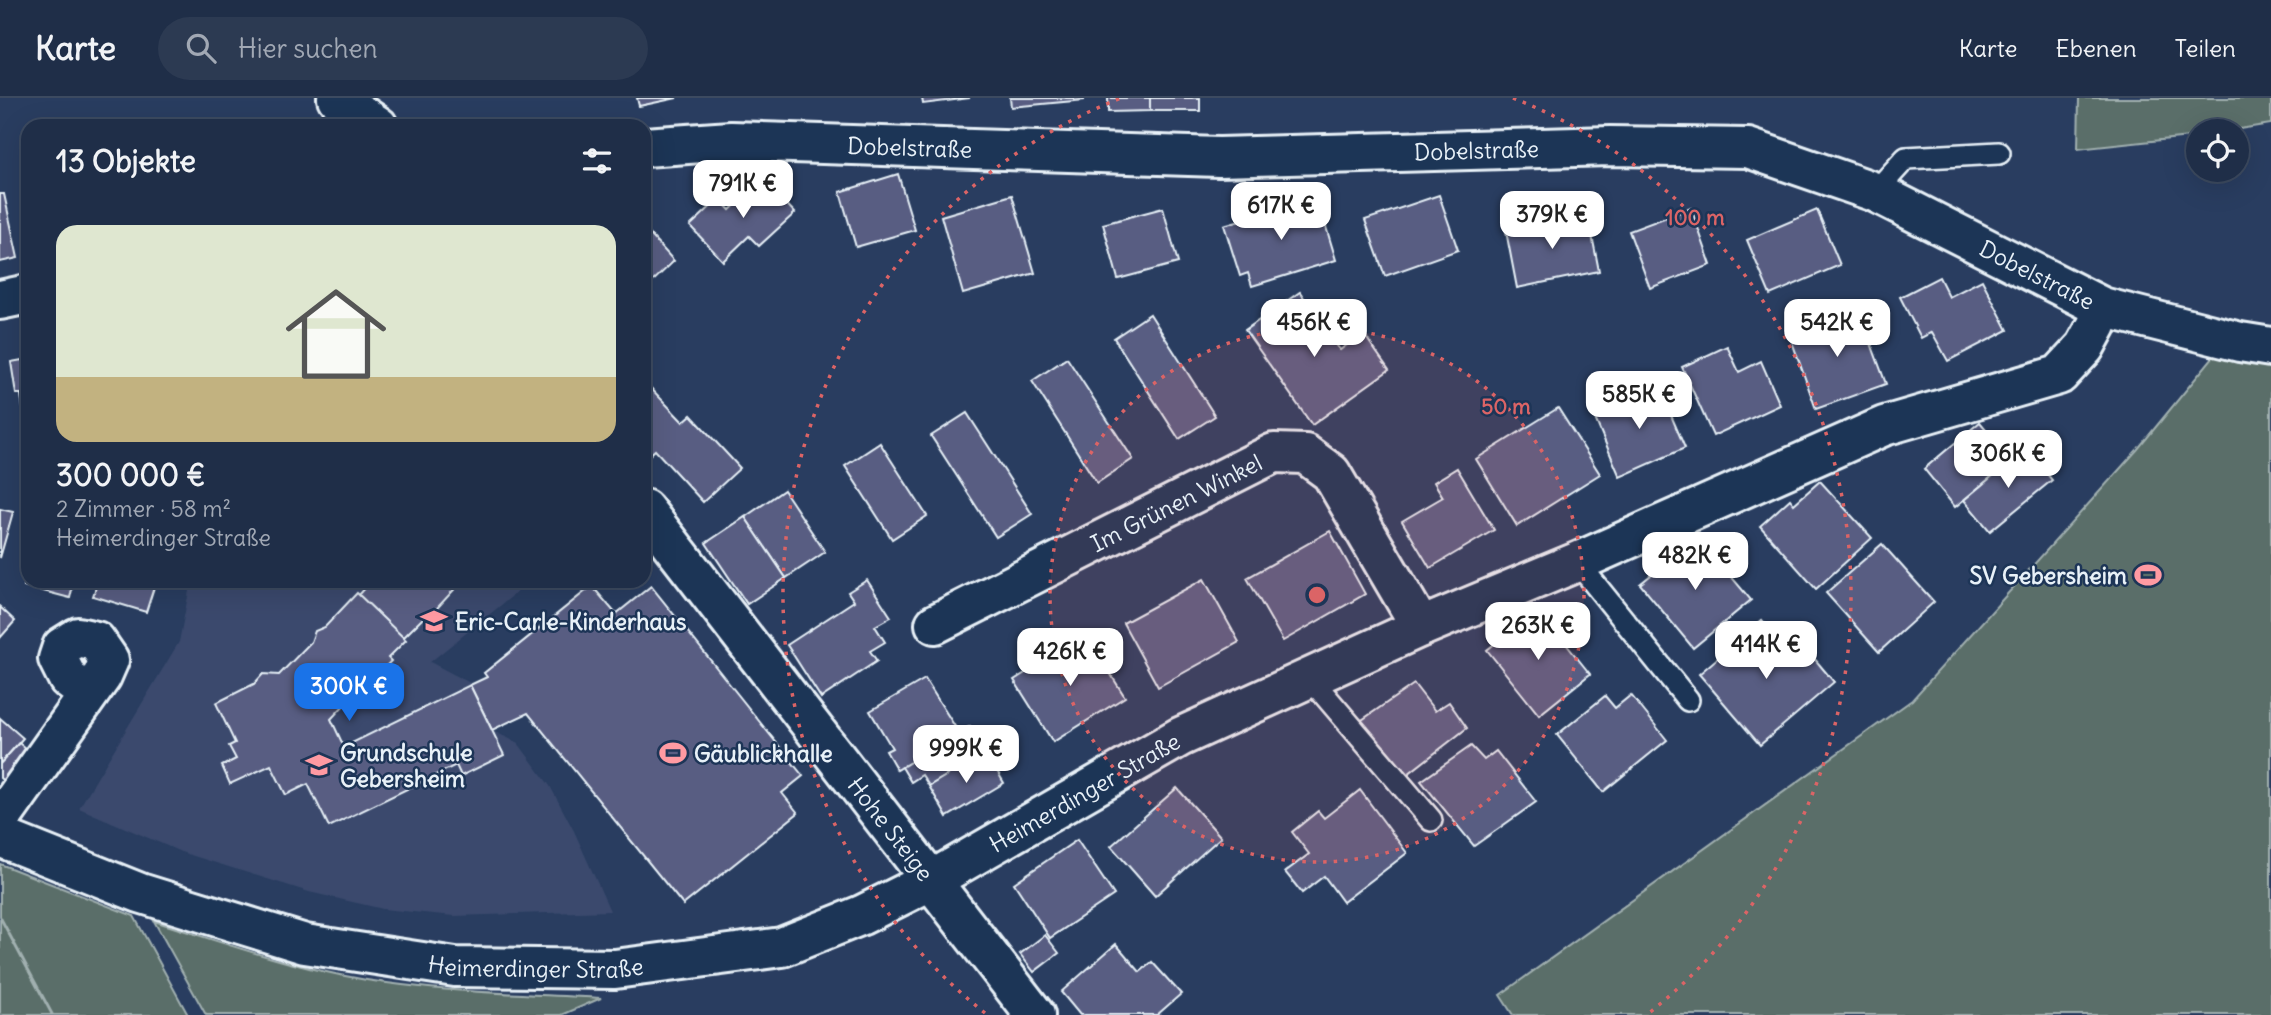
<!DOCTYPE html>
<html lang="de">
<meta charset="utf-8">
<style>
:root{--surface:#1f2e48;--page:#2c3a52;--text:#f1f3f6;--muted:#a1a8b4;--line:#3c4a60;--accent:#1a73e8}
body{margin:0;font-family:Delius,sans-serif;background:var(--page);color:var(--text);height:100vh;display:flex;flex-direction:column;font-size:26px;white-space:nowrap}
*{box-sizing:border-box;margin:0}
p{font-size:23px;color:var(--muted)}
.icon{flex:none;width:38px;height:38px;fill:none;stroke:currentColor;stroke-width:2;stroke-linecap:round;stroke-linejoin:round}
.map{position:relative;flex:1;overflow:hidden}
.drawer{position:absolute;left:21px;top:21px;width:630px;height:469px;display:flex;flex-direction:column;background:var(--surface);border-radius:21px;box-shadow:0 7px 28px #0002,0 0 0 2px var(--line)}
.drawer>*{flex:none}
.tools{position:absolute;left:2186px;top:21px;display:grid;gap:14px}
.tools a{display:grid;place-items:center;width:63px;height:63px;border-radius:50%;background:var(--surface);box-shadow:0 7px 28px #0002,0 0 0 2px var(--line);font-size:35px}
.price{position:absolute;translate:-50% -60px;padding:0 16px;border-radius:14px;background:#fff;color:#222;font-size:23px;line-height:46px;filter:drop-shadow(0 2px 4px #0008)}
.price::after{content:'';position:absolute;left:50%;top:42px;width:21px;height:16px;margin-left:-10px;background:inherit;clip-path:polygon(0 0,100% 0,50% 100%)}
.price.selected{background:var(--accent);color:#fff}
ul{padding:0;list-style:none}
li{display:grid;align-content:center;gap:14px;height:371px;padding:0 35px}
li span{display:grid;place-items:center;height:217px;border-radius:21px;color:#555}
li>.icon{margin-inline-start:auto}
span .icon{width:126px;height:126px;fill:#fffc;stroke-width:1}
li b{font-size:30px}
h2{display:flex;justify-content:space-between;align-items:center;height:84px;padding:0 35px;font-size:30px}
header{display:flex;align-items:center;gap:42px;box-sizing:border-box;height:98px;padding:0 35px;background:var(--surface);border-bottom:2px solid var(--line)}
header strong{font-size:33px}
nav{display:flex;gap:38px;margin-inline-start:auto;font-size:24px}
.search{width:490px;height:63px;background:var(--page);display:flex;align-items:center;gap:18px;box-sizing:border-box;padding:0 24px;border-radius:38px;color:var(--muted);font-size:26px}
.map>svg:first-child{display:block}
.built{fill:#3b4a6d}
.green{fill:#5a6e69;stroke:#a1b0b0;stroke-width:2}
.building{fill:#585d82;stroke:#e8f1f8;stroke-width:2}
.lines{fill:none;stroke-linecap:round;stroke-linejoin:round}
.service-casing{stroke:#e8f1f8;stroke-width:26}
.minor-casing{stroke:#e8f1f8;stroke-width:44}
.service{stroke:#1d3557;stroke-width:21}
.minor{stroke:#1d3557;stroke-width:38}
.ring{fill:none;stroke:#db6466;stroke-width:3.5;stroke-dasharray:3.5 7}
.labels{text-anchor:middle;dominant-baseline:central;stroke-width:5;stroke-linejoin:round;paint-order:stroke}
.street-label{font-size:23px;fill:#e8f1f8;stroke:#1d3557}
.poi-label{font-size:23px;font-weight:bold;fill:#e8f1f8;stroke:#1d3557;text-anchor:start}
.centre{fill:#db6466;stroke:#1d3557;stroke-width:3.5}
.ring-label{font-size:21px;text-anchor:middle;font-weight:bold;fill:#db6466;stroke:#1d3557;stroke-width:5;stroke-linejoin:round;paint-order:stroke}
</style>
<header>
<strong>Karte</strong>
<div class="search"><svg class="icon" aria-label="search" viewBox="0 0 24 24"><circle cx="10" cy="10" r="6"/><path d="M15 15l6 6"/></svg>Hier suchen</div>
<nav><a>Karte</a><a>Ebenen</a><a>Teilen</a></nav>
</header>
<div class="map">
<svg width="2271" height="917" viewBox="0 0 2271 917">
<rect width="100%" height="100%" fill="#293d60"/>
<filter id="ink" filterUnits="userSpaceOnUse"><feTurbulence type="fractalNoise" baseFrequency=".0143" numOctaves="2"/><feDisplacementMap in="SourceGraphic" scale="14" xChannelSelector="R" yChannelSelector="G"/><feConvolveMatrix kernelMatrix="1 2 1 2 8 2 1 2 1" color-interpolation-filters="sRGB"/></filter>
<g filter="url(#ink)">
<!-- built -->
<polygon class="built" points="191,483 531,483 430,564 470,585 493,633 518,645 550,688 574,733 610,813 454,818 383,811 309,794 181,754 79,710 179,544"/>
<!-- green -->
<g class="green">
<polygon points="2079,0 2271,0 2271,26 2227,33 2198,33 2198,38 2078,51"/>
<polygon points="2217,254 2271,262 2271,917 1513,917 1500,897 1912,602 2137,352"/>
<polygon points="0,766 134,818 188,917 53,917 0,818"/>
<polygon points="0,820 52,917 0,917"/>
<path d="M154,823C230,847 307,875 387,885C458,895 530,896 601,900L562,917H206Z"/>
</g>
<!-- building -->
<g class="building">
<polygon points="637,0 677,0 639,8"/>
<polygon points="922,0 970,0 923,6"/>
<polygon points="1010,0 1084,0 1084,2 1011,9"/>
<polygon points="1108,0 1150,0 1150,13 1108,14"/>
<rect x="1150" y="0" width="50" height="13"/>
<polygon points="898,76 915,132 856,149 840,94"/>
<polygon points="763,81 795,115 759,148 749,138 723,163 690,128 719,101 730,112"/>
<polygon points="0,96 4,96 18,160 0,164"/>
<polygon points="1012,97 1035,175 963,196 941,118"/>
<polygon points="1439,97 1458,152 1385,178 1365,122"/>
<polygon points="1317,99 1336,162 1252,188 1248,175 1240,178 1224,127"/>
<polygon points="1163,110 1178,165 1118,181 1103,126"/>
<polygon points="1691,110 1711,167 1650,190 1629,133"/>
<polygon points="1817,112 1840,167 1770,197 1747,142"/>
<polygon points="1588,117 1599,173 1517,190 1506,133"/>
<polygon points="644,130 674,163 644,192"/>
<polygon points="1939,179 1949,199 1982,182 2008,232 1948,263 1932,234 1921,240 1900,199"/>
<polygon points="1300,194 1340,252 1363,235 1389,272 1312,327 1245,232"/>
<polygon points="1858,210 1886,286 1816,311 1789,235"/>
<polygon points="1150,216 1215,318 1179,341 1114,240"/>
<polygon points="1727,248 1739,274 1761,263 1780,307 1713,338 1682,269"/>
<polygon points="1067,260 1133,361 1097,385 1032,283"/>
<polygon points="28,261 28,333 26,333 21,296 16,296 11,264"/>
<polygon points="644,283 683,324 691,317 740,370 703,404 655,352 644,362"/>
<polygon points="1658,287 1685,350 1620,379 1593,316"/>
<polygon points="1558,310 1600,376 1517,428 1476,361"/>
<polygon points="967,315 1032,416 996,439 931,338"/>
<polygon points="1980,324 2012,362 1955,409 1924,371"/>
<polygon points="880,345 927,418 892,441 845,368"/>
<polygon points="2026,350 2052,382 1990,433 1964,402"/>
<polygon points="1457,370 1494,432 1430,470 1402,423 1443,399 1434,384"/>
<polygon points="1820,383 1872,440 1816,491 1760,428 1790,401 1794,406"/>
<polygon points="784,392 825,454 786,480 745,419"/>
<polygon points="0,411 13,414 0,460"/>
<polygon points="745,419 786,480 747,506 706,445"/>
<polygon points="1330,433 1365,496 1283,543 1247,480"/>
<polygon points="1698,439 1751,502 1693,550 1640,486"/>
<polygon points="1882,446 1934,504 1879,554 1826,495"/>
<polygon points="28,472 28,483 74,483 70,500 24,488"/>
<polygon points="1204,481 1239,544 1158,589 1123,525"/>
<polygon points="867,482 891,519 875,528 885,544 870,553 877,563 821,600 787,547 854,503 848,494"/>
<polygon points="98,483 156,483 146,514 93,498"/>
<polygon points="365,483 462,483 428,520 425,518 403,540 359,497 369,486"/>
<polygon points="592,488 616,516 651,488 803,678 782,695 798,715 683,807 528,615 492,632 470,587 487,579 484,575"/>
<polygon points="357,495 406,542 388,560 391,563 360,595 358,592 331,621 344,649 470,587 504,657 461,678 456,667 329,729 308,686 286,697 271,667 230,686 222,668 236,661 229,648 235,645 216,605 254,586 263,576 279,577 311,544 315,533 325,529"/>
<polygon points="0,509 15,523 0,540"/>
<polygon points="1538,511 1590,576 1539,617 1487,552"/>
<polygon points="1762,522 1787,552 1798,541 1834,584 1760,647 1699,576"/>
<polygon points="1086,537 1125,599 1053,644 1014,582"/>
<polygon points="925,581 959,635 897,672 886,653 892,650 870,613"/>
<polygon points="1414,586 1435,613 1449,604 1467,630 1404,679 1359,624"/>
<polygon points="1631,597 1667,642 1603,694 1557,637 1605,598 1615,610"/>
<polygon points="0,620 23,640 0,666"/>
<polygon points="970,628 986,654 929,688 922,677 911,684 902,669"/>
<polygon points="19,645 32,656 7,686 0,680 0,666"/>
<polygon points="1471,648 1484,662 1496,653 1536,704 1474,748 1421,683"/>
<polygon points="986,654 1004,685 947,719 929,688"/>
<polygon points="1177,690 1221,739 1155,798 1111,748"/>
<polygon points="1360,692 1407,755 1343,804 1324,778 1302,795 1285,774 1309,756 1292,734 1318,713 1324,720"/>
<polygon points="1077,742 1114,797 1050,840 1014,785"/>
<polygon points="1045,837 1059,855 1034,874 1020,856"/>
<polygon points="1116,846 1140,874 1152,864 1181,896 1157,917 1080,917 1061,894"/>
</g>
<g class="lines">
<defs>
<g id="service">
<polyline points="1875,94 1906,60 1999,55"/>
<polyline points="1577,464 1688,602"/>
<polyline points="1310,580 1431,722"/>
</g>
<g id="minor">
<polyline points="337,0 378,28"/>
<path id="s1" d="M644,49L731,43L1219,59L1610,48L1748,50L1875,94L2102,209L2240,244L2271,249"/>
<polyline points="0,202 28,196"/>
<path id="s2" d="M644,411L1035,917"/>
<path id="s3" d="M935,526L1274,355L1305,356L1331,375L1421,529"/>
<polyline points="0,722 102,578 109,562 96,543 78,539 62,549 58,561 68,581 88,596"/>
<path id="s4" d="M0,739L140,795L305,846L455,869L615,871L782,849L862,817L930,783L1180,639L1421,529L1577,464L1884,328L2059,277L2085,249L2097,227L2102,209"/>
</g>
</defs>
<!-- service casing -->
<use href="#service" class="service-casing"/>
<!-- minor casing -->
<use href="#minor" class="minor-casing"/>
<!-- service -->
<use href="#service" class="service"/>
<!-- minor -->
<use href="#minor" class="minor"/>
</g>
</g>
<!-- distance rings -->
<circle cx="1317" cy="497" r="267" fill="#db6466" fill-opacity=".12"/>
<g class="ring">
<circle cx="1317" cy="497" r="267"/>
<path d="M985 915A534 534 0 0 1 1121 0M1513 0A534 534 0 0 1 1649 915"/>
</g>
<!-- icons -->
<defs>
<symbol id="stadium-bare" viewBox="-9 -9 18 18"><path d="M0-5a6.5 5 0 1 0 0 10a6.5 5 0 1 0 0-10ZM-3.5-1.8h7v3.6h-7Z" fill="#ff9aa2" stroke="#1d3557" stroke-width="2.5" paint-order="stroke"/></symbol>
<symbol id="school-bare" viewBox="-9 -9 18 18"><path d="M0-5L7-2L0 1L-7-2ZM-4 1L0 2.5L4 1V4Q0 6-4 4Z" fill="#ff9aa2" stroke="#1d3557" stroke-width="2.5" paint-order="stroke"/></symbol>
</defs>
<g fill-rule="evenodd">
<use href="#stadium-bare" x="2129" y="458" width="38" height="38"/>
<use href="#school-bare" x="415" y="504" width="38" height="38"/>
<use href="#stadium-bare" x="654" y="636" width="38" height="38"/>
<use href="#school-bare" x="300" y="648" width="38" height="38"/>
</g>
<g class="labels">
<!-- street labels -->
<g class="street-label">
<text stroke="none"><textPath href="#s1" startOffset="266">Dobelstraße</textPath></text>
<text stroke="none"><textPath href="#s1" startOffset="833">Dobelstraße</textPath></text>
<text stroke="none"><textPath href="#s1" startOffset="1421">Dobelstraße</textPath></text>
<text stroke="none"><textPath href="#s3" startOffset="270">Im Grünen Winkel</textPath></text>
<text stroke="none"><textPath href="#s4" startOffset="1144">Heimerdinger Straße</textPath></text>
<text stroke="none"><textPath href="#s2" startOffset="404">Hohe Steige</textPath></text>
<text stroke="none"><textPath href="#s4" startOffset="556">Heimerdinger Straße</textPath></text>
</g>
<!-- poi labels -->
<g class="poi-label">
<text x="2127" y="477" text-anchor="end">SV Gebersheim</text>
<text x="455" y="523">Eric-Carle-Kinderhaus</text>
<text x="340" y="654">Grundschule<tspan x="340" dy="26">Gebersheim</tspan></text>
<text x="694" y="655">Gäublickhalle</text>
</g>
</g>
<circle cx="1317" cy="497" r="10" class="centre"/>
<g class="ring-label">
<text x="1695" y="127">100 m</text>
<text x="1506" y="316">50 m</text>
</g>
</svg>
<div class="tools">
<a><svg class="icon" aria-label="locate" viewBox="0 0 24 24"><circle cx="12" cy="12" r="6"/><path d="M12 2v4M12 18v4M2 12h4M18 12h4"/></svg></a>
</div>
<b class="price" style="left:743px;top:122px">791K €</b>
<b class="price" style="left:1281px;top:144px">617K €</b>
<b class="price" style="left:1552px;top:153px">379K €</b>
<b class="price" style="left:1314px;top:261px">456K €</b>
<b class="price" style="left:1837px;top:261px">542K €</b>
<b class="price" style="left:1639px;top:333px">585K €</b>
<b class="price" style="left:2008px;top:392px">306K €</b>
<b class="price" style="left:1695px;top:494px">482K €</b>
<b class="price" style="left:1538px;top:564px">263K €</b>
<b class="price" style="left:1766px;top:583px">414K €</b>
<b class="price" style="left:1070px;top:590px">426K €</b>
<b class="price selected" style="left:349px;top:625px">300K €</b>
<b class="price" style="left:966px;top:687px">999K €</b>
<section class="drawer">
<h2>13 Objekte<svg class="icon" aria-label="filters" viewBox="0 0 24 24"><path d="M4 7h16M4 17h16"/><circle cx="9" cy="7" r="2"/><circle cx="15" cy="17" r="2"/></svg></h2>
<ul>
<li><span style="background:linear-gradient(#dfe7d0 70%,#c2b280 0)"><svg class="icon" aria-label="home" viewBox="0 0 24 24"><path d="M3 11l9-7 9 7M6 9v11h12V9"/></svg></span><div><b>300 000 €</b><p>2 Zimmer · 58 m²</p><p>Heimerdinger Straße</p></div></li>
</ul>
</section>
</div>
